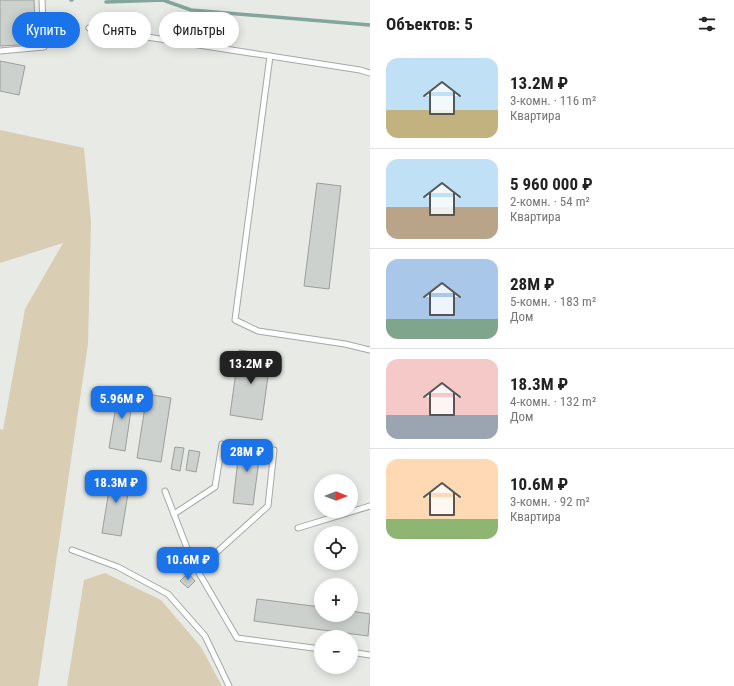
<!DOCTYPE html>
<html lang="ru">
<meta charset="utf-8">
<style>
:root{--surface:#fff;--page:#f2f2f2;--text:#222;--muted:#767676;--line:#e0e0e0;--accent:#1a73e8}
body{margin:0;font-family:"Roboto Condensed",sans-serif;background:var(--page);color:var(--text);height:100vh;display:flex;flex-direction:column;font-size:15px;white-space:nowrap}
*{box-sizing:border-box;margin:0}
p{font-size:13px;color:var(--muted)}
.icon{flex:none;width:22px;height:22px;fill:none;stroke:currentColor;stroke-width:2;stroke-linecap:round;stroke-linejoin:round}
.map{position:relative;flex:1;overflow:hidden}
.panel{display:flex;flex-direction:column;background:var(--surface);width:364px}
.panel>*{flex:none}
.guide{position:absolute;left:12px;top:12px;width:298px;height:36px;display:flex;gap:8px}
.needle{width:26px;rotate:90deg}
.buttons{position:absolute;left:314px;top:474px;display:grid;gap:8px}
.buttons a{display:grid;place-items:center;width:44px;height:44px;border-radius:50%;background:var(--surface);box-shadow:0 2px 10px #0003;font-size:20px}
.price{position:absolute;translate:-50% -34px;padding:0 9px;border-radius:8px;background:var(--accent);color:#fff;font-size:13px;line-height:26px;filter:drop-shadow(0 1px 2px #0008)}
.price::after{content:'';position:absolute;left:50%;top:24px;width:12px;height:9px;margin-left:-6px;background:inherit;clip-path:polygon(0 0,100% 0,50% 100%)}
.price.active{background:#222;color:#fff}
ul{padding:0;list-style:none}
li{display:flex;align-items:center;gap:12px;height:100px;padding:0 16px}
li+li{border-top:1px solid var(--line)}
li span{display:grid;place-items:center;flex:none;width:112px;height:80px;border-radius:12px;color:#555}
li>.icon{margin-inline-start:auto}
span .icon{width:48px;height:48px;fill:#fffc;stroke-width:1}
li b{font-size:17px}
h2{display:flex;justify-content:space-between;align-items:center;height:48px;padding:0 16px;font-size:17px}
.chip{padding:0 14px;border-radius:18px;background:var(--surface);box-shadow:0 2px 10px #0003;font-size:14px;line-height:36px}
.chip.active{background:var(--accent);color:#fff}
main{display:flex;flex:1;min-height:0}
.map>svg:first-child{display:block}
.green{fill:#d9cdb3}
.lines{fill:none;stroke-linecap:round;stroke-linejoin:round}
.stream{stroke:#83a59c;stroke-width:3.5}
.building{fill:#cdd1ce;stroke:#9b9f9c}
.service-casing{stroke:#a5a8a4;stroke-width:7}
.service{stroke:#fff;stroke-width:5}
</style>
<main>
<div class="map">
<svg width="370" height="686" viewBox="0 0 370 686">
<rect width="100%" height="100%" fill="#e8eae6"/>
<!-- green -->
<g class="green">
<polygon points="0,130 84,148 91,222 88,344 38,686 0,686 0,429 3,430 25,309 63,243 0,263"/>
<polygon points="105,573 161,600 201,647 222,686 67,686 84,580"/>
</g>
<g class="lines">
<!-- stream -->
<g class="stream">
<polyline points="71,0 72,0"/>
<polyline points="106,2 163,0 191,10 370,25"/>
</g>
</g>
<!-- building -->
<g class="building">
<polygon points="0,0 34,0 36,44 0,46"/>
<polygon points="0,61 25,66 19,95 0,91"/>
<polygon points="317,183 341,186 329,289 304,286"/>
<polygon points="239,350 271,354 262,420 230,415"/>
<polygon points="119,388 134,390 125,451 109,448"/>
<polygon points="147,394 171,398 161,462 137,458"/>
<polygon points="240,442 261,445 253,505 233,503"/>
<polygon points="175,447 184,448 180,471 171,469"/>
<polygon points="189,450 200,452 196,472 186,470"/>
<polygon points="112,472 131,475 121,536 102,533"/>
<polygon points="188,573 195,581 188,588 180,581"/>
<polygon points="257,599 321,607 321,615 351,615 351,611 370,614 368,636 254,621"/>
</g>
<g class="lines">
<defs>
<g id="service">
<polyline points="89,28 360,70 370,73"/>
<polyline points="0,51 44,47 42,0"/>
<polyline points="270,56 235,320 258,331 345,344 370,350"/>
<polyline points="165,491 192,561 237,638 321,649"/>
<polyline points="174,514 215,487 222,444"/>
<polyline points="298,528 370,506"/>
<polyline points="72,550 118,567 168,594 205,636 229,686"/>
<polyline points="197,570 268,506 274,450"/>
<polyline points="351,652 370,655"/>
</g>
</defs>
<!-- service casing -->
<use href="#service" class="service-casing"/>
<!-- service -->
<use href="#service" class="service"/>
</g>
</svg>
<div class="buttons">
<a><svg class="needle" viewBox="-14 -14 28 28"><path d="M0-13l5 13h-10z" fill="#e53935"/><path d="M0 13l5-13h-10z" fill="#767676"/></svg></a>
<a><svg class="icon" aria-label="locate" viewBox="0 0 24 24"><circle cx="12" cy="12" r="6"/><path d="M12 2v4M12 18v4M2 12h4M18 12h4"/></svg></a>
<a>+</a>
<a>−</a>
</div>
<b class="price active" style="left:251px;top:385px">13.2M ₽</b>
<b class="price" style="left:122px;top:420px">5.96M ₽</b>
<b class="price" style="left:247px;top:473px">28M ₽</b>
<b class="price" style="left:116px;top:504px">18.3M ₽</b>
<b class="price" style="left:188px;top:581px">10.6M ₽</b>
<div class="guide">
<a class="chip active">Купить</a>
<a class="chip">Снять</a>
<a class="chip">Фильтры</a>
</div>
</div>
<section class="panel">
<h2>Объектов: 5<svg class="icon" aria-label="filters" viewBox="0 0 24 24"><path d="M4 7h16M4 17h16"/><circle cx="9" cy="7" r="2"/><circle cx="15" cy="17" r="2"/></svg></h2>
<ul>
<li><span style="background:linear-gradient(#bfe0f5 65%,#c2b280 0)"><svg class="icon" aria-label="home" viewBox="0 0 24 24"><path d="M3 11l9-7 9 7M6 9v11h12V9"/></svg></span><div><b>13.2M ₽</b><p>3-комн. · 116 m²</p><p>Квартира</p></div></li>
<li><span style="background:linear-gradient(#bfe0f5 60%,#b9a48a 0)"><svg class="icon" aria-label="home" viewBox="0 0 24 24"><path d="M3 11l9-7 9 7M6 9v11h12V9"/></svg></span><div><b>5 960 000 ₽</b><p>2-комн. · 54 m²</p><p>Квартира</p></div></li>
<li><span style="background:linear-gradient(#a9c7e8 75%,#7fa58c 0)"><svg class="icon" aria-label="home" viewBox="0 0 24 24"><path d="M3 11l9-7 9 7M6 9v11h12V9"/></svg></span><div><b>28M ₽</b><p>5-комн. · 183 m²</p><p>Дом</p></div></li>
<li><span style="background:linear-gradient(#f6c9c9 70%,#9aa5b1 0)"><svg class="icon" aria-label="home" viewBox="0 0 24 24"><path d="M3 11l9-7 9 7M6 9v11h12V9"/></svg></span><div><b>18.3M ₽</b><p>4-комн. · 132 m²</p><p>Дом</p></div></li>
<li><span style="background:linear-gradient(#ffd9b3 75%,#8fb573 0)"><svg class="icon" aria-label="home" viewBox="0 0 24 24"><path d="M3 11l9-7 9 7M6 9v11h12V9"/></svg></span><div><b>10.6M ₽</b><p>3-комн. · 92 m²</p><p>Квартира</p></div></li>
</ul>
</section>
</main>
